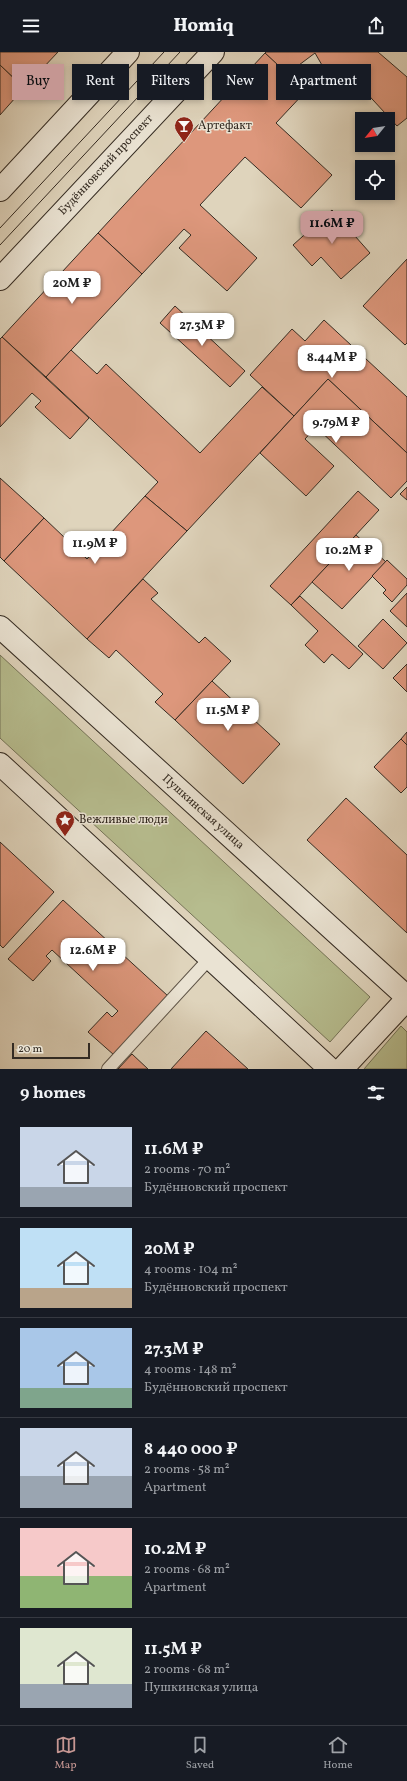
<!DOCTYPE html>
<meta charset="utf-8">
<style>
:root{--surface:#171b24;--page:#242831;--text:#f1f3f6;--muted:#9ea1a6;--line:#363941;--accent:#c59692}
body{margin:0;font-family:Vollkorn,serif;background:var(--page);color:var(--text);height:100vh;display:flex;flex-direction:column;font-size:15px;white-space:nowrap}
*{box-sizing:border-box;margin:0}
p{font-size:13px;color:var(--muted)}
.icon{flex:none;width:22px;height:22px;fill:none;stroke:currentColor;stroke-width:2;stroke-linecap:round;stroke-linejoin:round}
.map{position:relative;height:1017px;overflow:hidden}
.sheet{display:flex;flex-direction:column;background:var(--surface);flex:1}
.sheet>*{flex:none}
.top-card{position:absolute;left:12px;top:12px;width:383px;height:36px;display:flex;gap:8px}
.needle{width:26px;rotate:240deg}
.fabs{position:absolute;left:355px;top:60px;display:grid;gap:8px}
.fabs a{display:grid;place-items:center;width:40px;height:40px;border-radius:0px;background:var(--surface);box-shadow:0 2px 6px #0003;font-size:20px}
.scale{position:absolute;left:12px;bottom:10px;width:78px;box-sizing:border-box;padding-left:4px;border:2px solid #342b22;border-top:0;font-size:11px;line-height:14px;white-space:nowrap;color:#342b22;-webkit-text-stroke:3px #eae3d3;paint-order:stroke}
.price{position:absolute;translate:-50% -34px;padding:0 9px;border-radius:8px;background:#fff;color:#222;font-size:13px;line-height:26px;filter:drop-shadow(0 1px 2px #0008)}
.price::after{content:'';position:absolute;left:50%;top:24px;width:12px;height:9px;margin-left:-6px;background:inherit;clip-path:polygon(0 0,100% 0,50% 100%)}
.price.selected{background:var(--accent);color:#111}
ul{padding:0;list-style:none}
li{display:flex;align-items:center;gap:12px;height:100px;padding:0 20px}
li+li{border-top:1px solid var(--line)}
li span{display:grid;place-items:center;flex:none;width:112px;height:80px;border-radius:0px;color:#555}
li>.icon{margin-inline-start:auto}
span .icon{width:48px;height:48px;fill:#fffc;stroke-width:1}
li b{font-size:17px}
h2{display:flex;justify-content:space-between;align-items:center;height:48px;padding:0 20px;font-size:17px}
.pill{padding:0 14px;border-radius:0px;background:var(--surface);box-shadow:0 2px 6px #0003;font-size:14px;line-height:36px}
.pill.selected{background:var(--accent);color:#111}
header{display:flex;justify-content:space-between;align-items:center;height:52px;padding:0 20px;background:var(--surface);font-size:18px;font-weight:800}
.tab-bar{display:flex;justify-content:space-around;align-items:center;height:56px;border-top:1px solid var(--line);background:var(--surface);font-size:11px;color:var(--muted)}
.tab-bar a{display:grid;justify-items:center;gap:2px}
.tab-bar .selected{color:var(--accent)}
.map>svg:first-child{display:block}
.green{fill:#b6bc8e;stroke:#757458}
.building{fill:#dd977c;stroke:#342b22}
.lines{fill:none;stroke-linecap:round;stroke-linejoin:round}
.lane-casing{stroke:#5f5548;stroke-width:14}
.secondary-casing{stroke:#342b22;stroke-width:24}
.lane{stroke:#eae3d3;stroke-width:12}
.secondary{stroke:#eae3d3;stroke-width:22}
.tram{stroke:#342b22;stroke-width:1}
.labels{text-anchor:middle;dominant-baseline:central;stroke-width:3;stroke-linejoin:round;paint-order:stroke}
.poi-label{font-size:12px;fill:#342b22;stroke:#eae3d3;text-anchor:start}
.street-label{font-size:12px;fill:#342b22;stroke:#eae3d3}
</style>
<header><svg class="icon" aria-label="menu" viewBox="0 0 24 24"><path d="M4 6h16M4 12h16M4 18h16"/></svg>Homiq<svg class="icon" aria-label="share" viewBox="0 0 24 24"><path d="M12 15V3M7 8l5-5 5 5M5 13v7h14v-7"/></svg></header>
<div class="map">
<svg width="407" height="1017" viewBox="0 0 407 1017">
<rect width="100%" height="100%" fill="#dfd4bc"/>
<filter id="stains"><feTurbulence type="fractalNoise" baseFrequency=".005" numOctaves="4"/><feColorMatrix values="0 0 0 0 .2 0 0 0 0 .09 0 0 0 0 .02 0 0 0 .5 -.17"/></filter>
<radialGradient id="worn" r=".72"><stop offset=".6" stop-color="#630" stop-opacity="0"/><stop offset="1" stop-color="#630" stop-opacity=".3"/></radialGradient>
<!-- green -->
<g class="green">
<polygon points="0,603 370,945 330,990 0,686"/>
<polygon points="401,974 407,980 407,1017 364,1017"/>
</g>
<!-- building -->
<g class="building">
<polygon points="0,0 58,0 24,36 0,13"/>
<polygon points="266,0 378,0 407,25 407,66 397,74 349,22 334,34 315,1 287,22 265,1"/>
<polygon points="265,1 306,39 276,71 332,123 301,156 245,105 200,153 257,206 227,239 179,196 191,183 184,177 142,222 98,181"/>
<polygon points="0,13 24,36 0,63"/>
<polygon points="332,158 370,201 341,227 321,205 312,214 293,193"/>
<polygon points="98,181 142,222 46,325 2,285"/>
<polygon points="407,207 407,291 405,293 363,254"/>
<polygon points="175,254 245,319 230,335 160,271"/>
<polygon points="324,268 407,345 407,401 328,327 294,364 250,323 292,277 305,289"/>
<polygon points="2,285 89,366 70,387 35,355 41,349 32,341 0,375 0,287"/>
<polygon points="71,298 97,322 106,312 200,401 262,335 294,364 187,479 145,444 158,430 46,325"/>
<polygon points="328,327 407,401 407,429 391,446 316,375 305,387 334,414 306,444 260,401"/>
<polygon points="0,426 44,466 4,509 0,505"/>
<polygon points="407,435 407,448 400,442"/>
<polygon points="358,439 379,458 291,553 270,534"/>
<polygon points="145,444 187,479 87,587 4,509 44,466 87,507"/>
<polygon points="356,483 386,510 342,557 312,530"/>
<polygon points="387,508 407,527 407,533 392,550 383,541 386,538 372,524"/>
<polygon points="143,527 158,541 151,547 199,591 205,585 231,609 175,668 155,650 163,642 116,598 109,606 87,587"/>
<polygon points="407,541 407,575 390,559"/>
<polygon points="300,544 363,602 349,617 332,602 324,611 305,593 318,579 291,553"/>
<polygon points="383,567 407,591 383,617 358,594"/>
<polygon points="407,612 407,640 393,626"/>
<polygon points="212,629 280,692 243,732 175,668"/>
<polygon points="407,680 407,693 401,687"/>
<polygon points="401,687 407,693 407,735 401,741 374,715"/>
<polygon points="346,746 407,803 407,881 307,788"/>
<polygon points="0,790 54,840 3,896 0,893"/>
<polygon points="63,848 168,944 114,1003 88,980 107,960 112,965 118,959 52,898 46,904 51,909 33,929 8,907"/>
<polygon points="206,979 248,1017 171,1017"/>
<polygon points="132,1002 148,1017 118,1017"/>
</g>
<g class="lines">
<defs>
<polyline id="lane" points="108,1017 210,906"/>
<g id="secondary">
<polyline points="0,138 128,0"/>
<polyline points="0,227 213,0"/>
<polyline points="0,575 407,945"/>
<polyline points="0,712 330,1017"/>
<polyline points="342,1017 407,947"/>
</g>
</defs>
<!-- lane casing -->
<use href="#lane" class="lane-casing"/>
<!-- secondary casing -->
<use href="#secondary" class="secondary-casing"/>
<!-- lane -->
<use href="#lane" class="lane"/>
<!-- secondary -->
<use href="#secondary" class="secondary"/>
<!-- tram -->
<g class="tram">
<polyline points="0,176 164,0"/>
<polyline points="0,193 180,0"/>
</g>
</g>
<!-- icons -->
<defs>
<symbol id="bar-pin" viewBox="-11 -11 22 30"><path d="M0 17L-7.5 6A9.5 9.5 0 1 1 7.5 6Z" fill="#8f2418" stroke="#eae3d3"/><path d="M-6-5H6L.8 .8V4.5H3.5V6h-7V4.5H-.8V.8Z" fill="#fff"/></symbol>
<symbol id="sight-pin" viewBox="-11 -11 22 30"><path d="M0 17L-7.5 6A9.5 9.5 0 1 1 7.5 6Z" fill="#8f2418" stroke="#eae3d3"/><path d="M0-6L1.8-2.2L6-1.7L2.9 1.2L3.7 5.4L0 3.3L-3.7 5.4L-2.9 1.2L-6-1.7L-1.8-2.2Z" fill="#fff"/></symbol>
</defs>
<g fill-rule="evenodd">
<use href="#bar-pin" x="173" y="63" width="22" height="30"/>
<use href="#sight-pin" x="54" y="757" width="22" height="30"/>
</g>
<g class="labels">
<!-- poi labels -->
<g class="poi-label">
<text x="198" y="74">Артефакт</text>
<text x="79" y="768">Вежливые люди</text>
</g>
<!-- street labels -->
<g class="street-label">
<text transform="translate(106 113) rotate(-47)">Будённовский проспект</text>
<text transform="translate(203 760) rotate(42)">Пушкинская улица</text>
</g>
</g>
<rect width="100%" height="100%" filter="url(#stains)"/>
<rect width="100%" height="100%" fill="url(#worn)"/>
</svg>
<div class="fabs">
<a><svg class="needle" viewBox="-14 -14 28 28"><path d="M0-13l5 13h-10z" fill="#e53935"/><path d="M0 13l5-13h-10z" fill="#9ea1a6"/></svg></a>
<a><svg class="icon" aria-label="locate" viewBox="0 0 24 24"><circle cx="12" cy="12" r="6"/><path d="M12 2v4M12 18v4M2 12h4M18 12h4"/></svg></a>
</div>
<div class="scale">20 m</div>
<b class="price selected" style="left:332px;top:193px">11.6M ₽</b>
<b class="price" style="left:72px;top:253px">20M ₽</b>
<b class="price" style="left:202px;top:295px">27.3M ₽</b>
<b class="price" style="left:332px;top:327px">8.44M ₽</b>
<b class="price" style="left:336px;top:392px">9.79M ₽</b>
<b class="price" style="left:95px;top:513px">11.9M ₽</b>
<b class="price" style="left:349px;top:520px">10.2M ₽</b>
<b class="price" style="left:228px;top:680px">11.5M ₽</b>
<b class="price" style="left:93px;top:920px">12.6M ₽</b>
<div class="top-card">
<a class="pill selected">Buy</a>
<a class="pill">Rent</a>
<a class="pill">Filters</a>
<a class="pill">New</a>
<a class="pill">Apartment</a>
</div>
</div>
<section class="sheet">
<h2>9 homes<svg class="icon" aria-label="filters" viewBox="0 0 24 24"><path d="M4 7h16M4 17h16"/><circle cx="9" cy="7" r="2"/><circle cx="15" cy="17" r="2"/></svg></h2>
<ul>
<li><span style="background:linear-gradient(#c9d6e8 75%,#9aa5b1 0)"><svg class="icon" aria-label="home" viewBox="0 0 24 24"><path d="M3 11l9-7 9 7M6 9v11h12V9"/></svg></span><div><b>11.6M ₽</b><p>2 rooms · 70 m²</p><p>Будённовский проспект</p></div></li>
<li><span style="background:linear-gradient(#bfe0f5 75%,#b9a48a 0)"><svg class="icon" aria-label="home" viewBox="0 0 24 24"><path d="M3 11l9-7 9 7M6 9v11h12V9"/></svg></span><div><b>20M ₽</b><p>4 rooms · 104 m²</p><p>Будённовский проспект</p></div></li>
<li><span style="background:linear-gradient(#a9c7e8 75%,#7fa58c 0)"><svg class="icon" aria-label="home" viewBox="0 0 24 24"><path d="M3 11l9-7 9 7M6 9v11h12V9"/></svg></span><div><b>27.3M ₽</b><p>4 rooms · 148 m²</p><p>Будённовский проспект</p></div></li>
<li><span style="background:linear-gradient(#c9d6e8 60%,#9aa5b1 0)"><svg class="icon" aria-label="home" viewBox="0 0 24 24"><path d="M3 11l9-7 9 7M6 9v11h12V9"/></svg></span><div><b>8 440 000 ₽</b><p>2 rooms · 58 m²</p><p>Apartment</p></div></li>
<li><span style="background:linear-gradient(#f6c9c9 60%,#8fb573 0)"><svg class="icon" aria-label="home" viewBox="0 0 24 24"><path d="M3 11l9-7 9 7M6 9v11h12V9"/></svg></span><div><b>10.2M ₽</b><p>2 rooms · 68 m²</p><p>Apartment</p></div></li>
<li><span style="background:linear-gradient(#dfe7d0 70%,#9aa5b1 0)"><svg class="icon" aria-label="home" viewBox="0 0 24 24"><path d="M3 11l9-7 9 7M6 9v11h12V9"/></svg></span><div><b>11.5M ₽</b><p>2 rooms · 68 m²</p><p>Пушкинская улица</p></div></li>
</ul>
</section>
<nav class="tab-bar">
<a class="selected"><svg class="icon" aria-label="map" viewBox="0 0 24 24"><path d="M3 6l6-2 6 2 6-2v14l-6 2-6-2-6 2zM9 4v14M15 6v14"/></svg>Map</a>
<a><svg class="icon" aria-label="saved" viewBox="0 0 24 24"><path d="M7 4h10v16l-5-4-5 4z"/></svg>Saved</a>
<a><svg class="icon" aria-label="home" viewBox="0 0 24 24"><path d="M3 11l9-7 9 7M6 9v11h12V9"/></svg>Home</a>
</nav>
